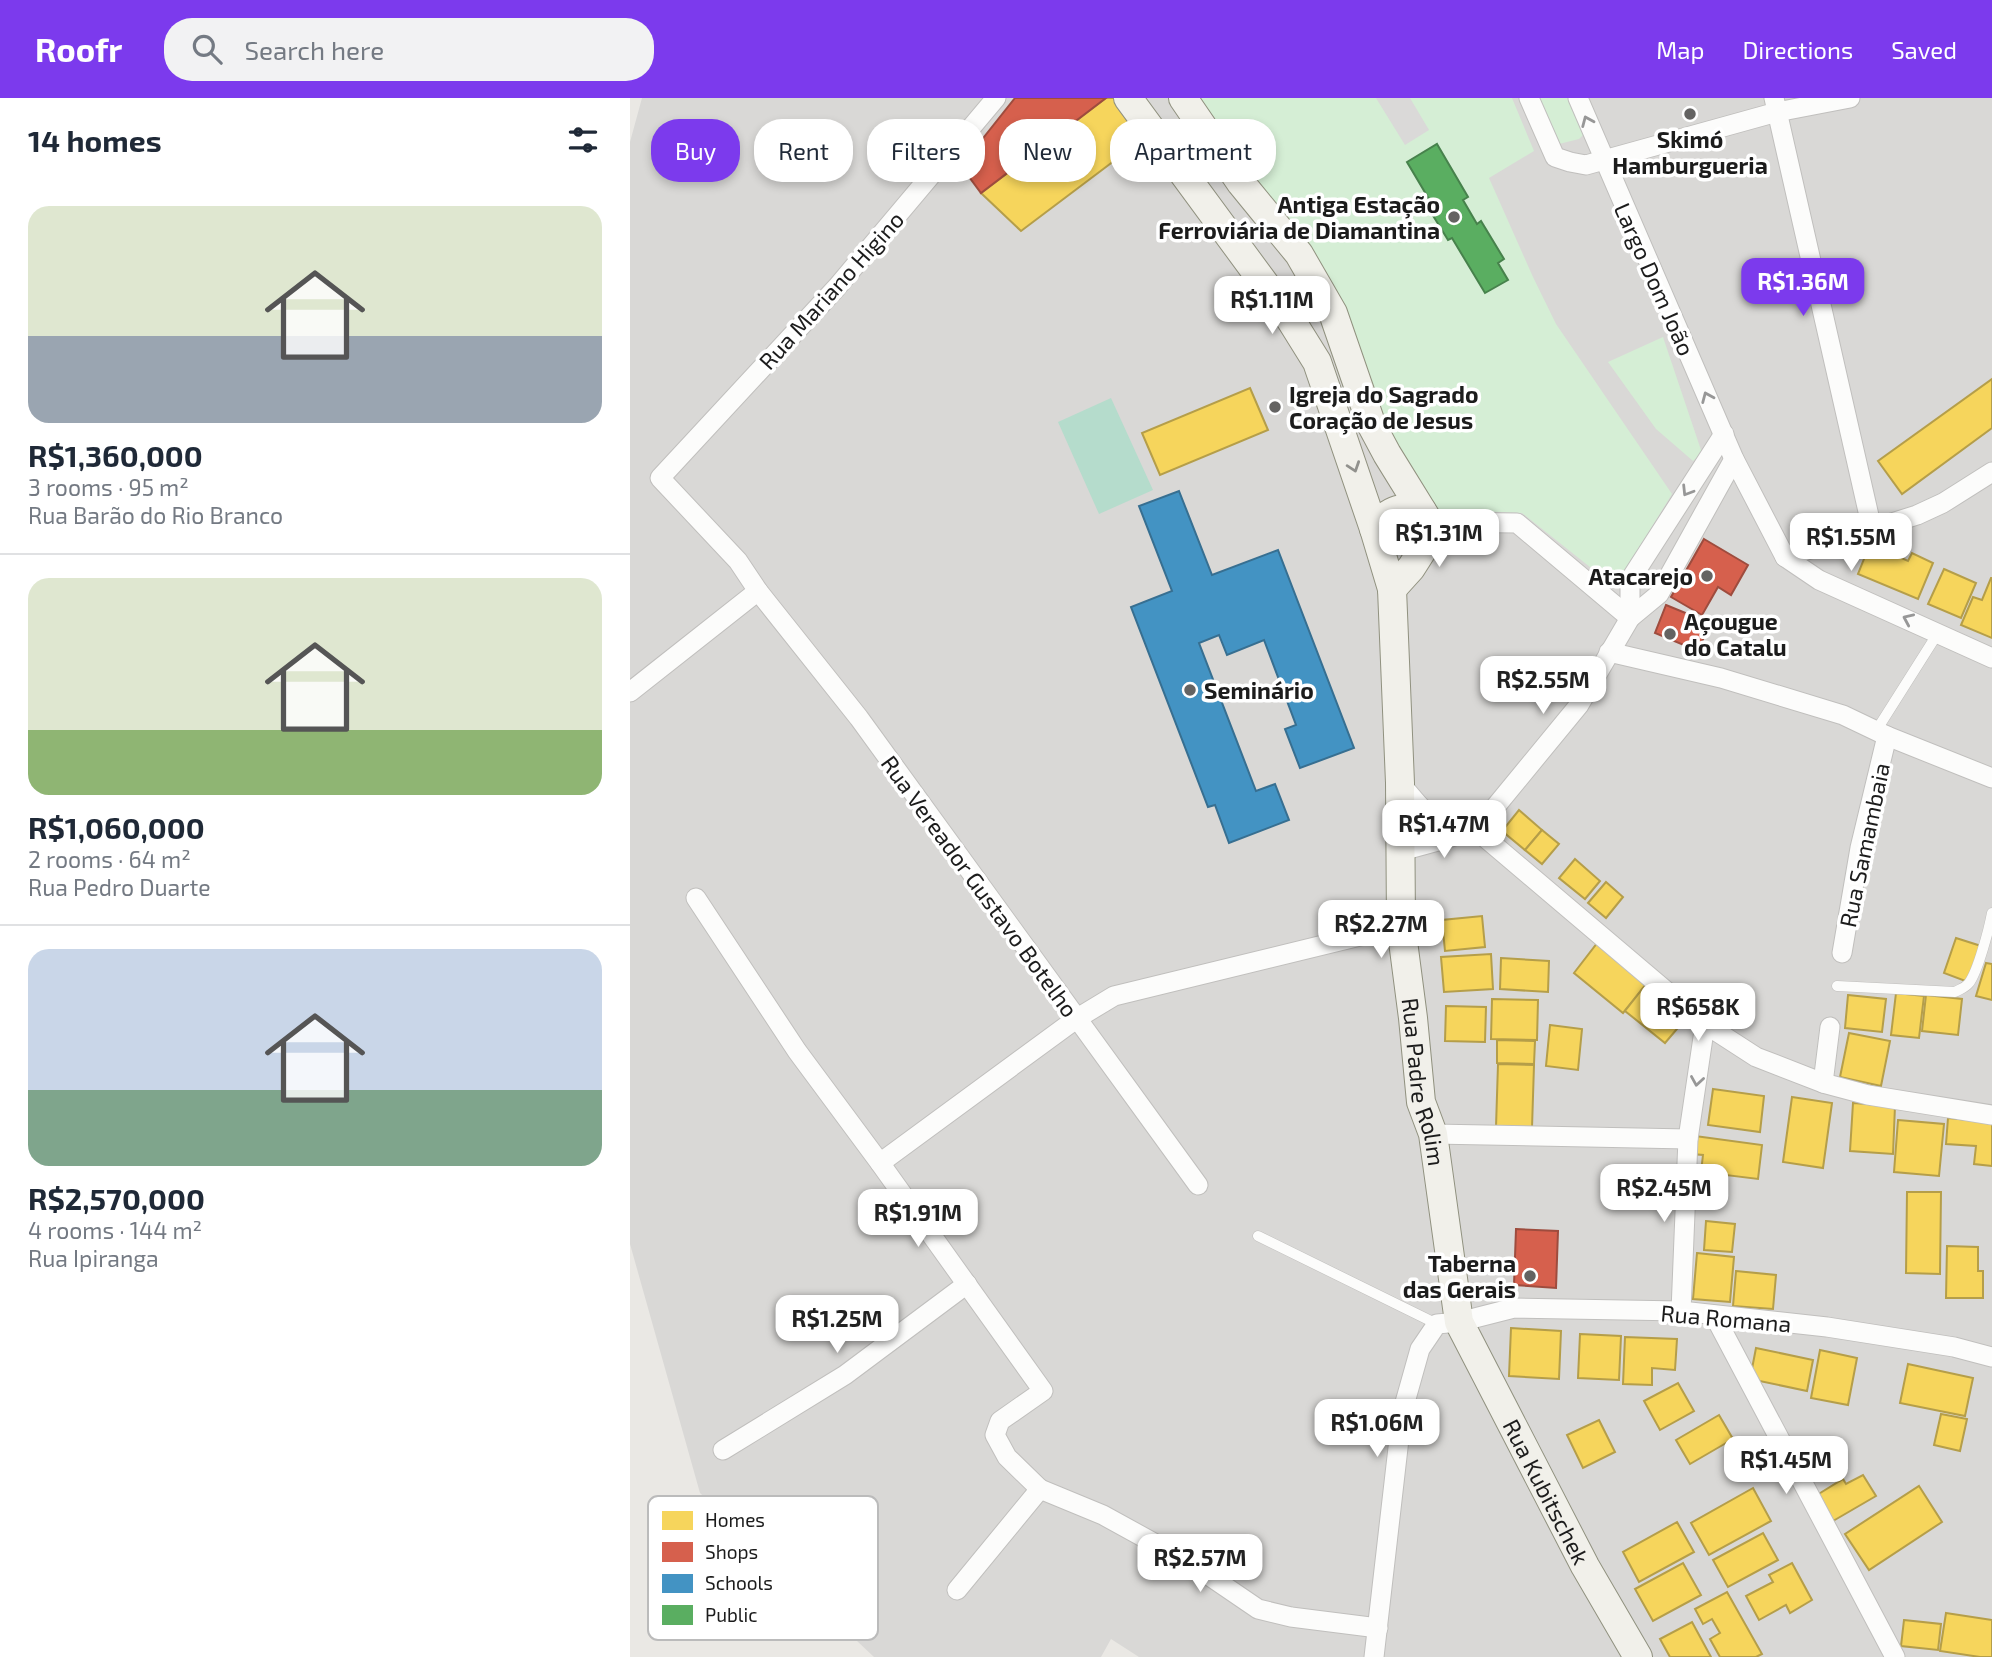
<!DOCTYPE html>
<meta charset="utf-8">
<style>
:root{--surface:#fff;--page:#f2f2f3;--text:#1f2937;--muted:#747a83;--line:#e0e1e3;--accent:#7c3aed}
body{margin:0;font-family:"Exo 2",sans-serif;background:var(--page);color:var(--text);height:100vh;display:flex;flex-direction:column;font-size:26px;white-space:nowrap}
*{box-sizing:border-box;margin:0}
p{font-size:23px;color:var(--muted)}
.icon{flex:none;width:38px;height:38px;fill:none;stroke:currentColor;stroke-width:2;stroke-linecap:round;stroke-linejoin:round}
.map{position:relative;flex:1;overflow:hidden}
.details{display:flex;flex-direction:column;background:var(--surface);width:630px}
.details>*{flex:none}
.guide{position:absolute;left:21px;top:21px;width:665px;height:63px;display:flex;gap:14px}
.price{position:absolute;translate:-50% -60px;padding:0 16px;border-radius:14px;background:#fff;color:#222;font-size:23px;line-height:46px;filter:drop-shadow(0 2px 4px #0008)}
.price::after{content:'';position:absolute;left:50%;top:42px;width:21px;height:16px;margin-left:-10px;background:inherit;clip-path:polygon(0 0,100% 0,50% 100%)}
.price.selected{background:var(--accent);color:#fff}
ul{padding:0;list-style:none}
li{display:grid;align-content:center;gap:14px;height:371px;padding:0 28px}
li+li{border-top:2px solid var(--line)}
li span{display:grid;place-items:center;height:217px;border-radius:21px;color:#555}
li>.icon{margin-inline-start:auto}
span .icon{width:126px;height:126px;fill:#fffc;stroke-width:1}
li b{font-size:30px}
h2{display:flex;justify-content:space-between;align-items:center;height:84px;padding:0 28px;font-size:30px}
.chip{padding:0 24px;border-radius:28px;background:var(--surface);box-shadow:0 4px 10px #0003;font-size:24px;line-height:63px}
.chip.selected{background:var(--accent);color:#fff}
header{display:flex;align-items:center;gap:42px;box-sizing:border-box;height:98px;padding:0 35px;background:var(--accent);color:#fff}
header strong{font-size:33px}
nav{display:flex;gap:38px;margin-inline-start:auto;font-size:24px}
.search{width:490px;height:63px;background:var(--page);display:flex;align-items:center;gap:18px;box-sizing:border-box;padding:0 24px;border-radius:28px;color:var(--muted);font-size:26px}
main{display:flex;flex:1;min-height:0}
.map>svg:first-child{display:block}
.residential{fill:#d9d8d6}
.park{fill:#d5eed5}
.pitch{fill:#b5dccc}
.parking{fill:#dad9d8}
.homes{fill:#f6d55c;stroke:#b59e49;stroke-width:2}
.shops{fill:#d6604d;stroke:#9e4c3e;stroke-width:2}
.schools{fill:#4393c3;stroke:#376f91;stroke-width:2}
.public{fill:#5aae61;stroke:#47824c;stroke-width:2}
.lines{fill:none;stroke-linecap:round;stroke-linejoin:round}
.lane-casing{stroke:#c0bfbd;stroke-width:11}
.street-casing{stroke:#c0bfbd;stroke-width:21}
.secondary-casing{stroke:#90917f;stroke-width:30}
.lane{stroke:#fcfcfb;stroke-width:10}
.street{stroke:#fcfcfb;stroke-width:19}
.secondary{stroke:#f1f0ea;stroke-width:28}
.oneway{stroke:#979797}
.oneway2{stroke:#91918d}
.poi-dot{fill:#646362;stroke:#fff;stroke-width:2.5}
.labels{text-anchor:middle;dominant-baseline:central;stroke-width:7;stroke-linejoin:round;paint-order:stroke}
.poi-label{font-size:23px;font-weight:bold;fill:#1c1c1c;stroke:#fff;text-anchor:end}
.street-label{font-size:23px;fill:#1c1c1c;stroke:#fff}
.key{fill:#fff;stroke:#bbb;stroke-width:2}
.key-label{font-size:19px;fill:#1c1c1c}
</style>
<header>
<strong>Roofr</strong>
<div class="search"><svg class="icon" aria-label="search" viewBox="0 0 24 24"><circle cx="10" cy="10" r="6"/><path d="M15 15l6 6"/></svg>Search here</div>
<nav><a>Map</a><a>Directions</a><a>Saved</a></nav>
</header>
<main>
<section class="details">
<h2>14 homes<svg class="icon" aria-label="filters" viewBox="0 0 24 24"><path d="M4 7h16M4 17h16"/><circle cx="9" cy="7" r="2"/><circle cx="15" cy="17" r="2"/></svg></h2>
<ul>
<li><span style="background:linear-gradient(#dfe7d0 60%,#9aa5b1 0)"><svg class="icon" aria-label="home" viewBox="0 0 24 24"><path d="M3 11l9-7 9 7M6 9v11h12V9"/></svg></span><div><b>R$1,360,000</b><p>3 rooms · 95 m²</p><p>Rua Barão do Rio Branco</p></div></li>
<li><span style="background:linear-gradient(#dfe7d0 70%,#8fb573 0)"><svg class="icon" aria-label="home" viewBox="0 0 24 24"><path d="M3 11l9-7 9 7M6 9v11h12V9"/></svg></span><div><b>R$1,060,000</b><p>2 rooms · 64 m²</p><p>Rua Pedro Duarte</p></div></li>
<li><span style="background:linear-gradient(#c9d6e8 65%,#7fa58c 0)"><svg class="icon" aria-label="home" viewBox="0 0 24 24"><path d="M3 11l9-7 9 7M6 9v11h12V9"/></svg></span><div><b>R$2,570,000</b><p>4 rooms · 144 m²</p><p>Rua Ipiranga</p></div></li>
</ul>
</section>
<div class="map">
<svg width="1362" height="1559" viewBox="0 0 1362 1559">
<rect width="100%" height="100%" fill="#eae8e4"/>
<!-- residential -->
<polygon class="residential" points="12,0 1362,0 1362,1559 509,1559 481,1541 471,1559 244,1559 70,1395 0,1146 0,44"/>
<!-- park -->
<g class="park">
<polygon points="562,0 882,0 904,53 859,80 903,179 926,226 1042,396 985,489 892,415 802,411 759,342 718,225"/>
<polygon points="909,0 939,0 955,35 949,41 929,46"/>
<polygon points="1033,239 1072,355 1063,363 1026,331 978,264"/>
<polygon points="782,703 816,737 782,746"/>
</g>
<!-- pitch -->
<polygon class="pitch" points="481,300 523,392 469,416 428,324"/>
<!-- parking -->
<polygon class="parking" points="746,0 780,0 799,32 775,47"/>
<!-- homes -->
<g class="homes">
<polygon points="476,0 496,0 521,35 391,133 351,95"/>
<polygon points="1362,281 1362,330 1272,396 1248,363"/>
<polygon points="620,290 638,332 530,377 512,335"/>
<polygon points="1240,446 1278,463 1282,455 1303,465 1288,501 1228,476"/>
<polygon points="1314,471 1346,485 1331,520 1298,506"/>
<polygon points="1361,480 1362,480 1362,540 1331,527 1343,499 1352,502"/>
<polygon points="889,712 912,732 895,752 872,733"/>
<polygon points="912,732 929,746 912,766 895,752"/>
<polygon points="945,761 970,783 955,801 929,780"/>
<polygon points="976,784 993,799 976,820 958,805"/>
<polygon points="852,818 855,849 815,853 812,822"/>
<polygon points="1326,840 1351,848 1338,884 1314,875"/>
<polygon points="968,844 1018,884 993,915 944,875"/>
<polygon points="861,856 863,891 814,894 811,859"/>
<polygon points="871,860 919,863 918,894 870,891"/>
<polygon points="1356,865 1362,866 1362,902 1346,898"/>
<polygon points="1017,885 1058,918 1035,945 995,913"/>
<polygon points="1266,895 1294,898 1289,940 1261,937"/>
<polygon points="1218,897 1256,901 1252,934 1215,930"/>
<polygon points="1296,897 1332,901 1328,937 1292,933"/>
<polygon points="862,901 908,902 907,942 861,941"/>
<polygon points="816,908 856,909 855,944 815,943"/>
<polygon points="920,927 952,931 948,972 916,968"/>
<polygon points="1219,935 1260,943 1251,988 1210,979"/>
<polygon points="867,942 905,943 904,966 867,965"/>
<polygon points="868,966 904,967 902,1030 866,1029"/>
<polygon points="1083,991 1134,998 1130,1034 1078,1027"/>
<polygon points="1162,999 1202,1005 1193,1070 1153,1064"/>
<polygon points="1223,1005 1265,1008 1263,1056 1220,1053"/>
<polygon points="1318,1020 1362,1024 1362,1068 1344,1066 1346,1048 1316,1046"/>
<polygon points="1268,1022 1314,1026 1309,1078 1264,1074"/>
<polygon points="1065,1038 1132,1047 1128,1081 1071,1074 1073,1057 1062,1056"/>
<polygon points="1277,1094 1311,1094 1310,1176 1276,1175"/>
<polygon points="1076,1123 1105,1126 1102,1154 1074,1152"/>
<polygon points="1317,1148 1348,1149 1348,1173 1353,1173 1353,1200 1316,1200"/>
<polygon points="1067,1155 1104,1159 1100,1204 1063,1201"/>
<polygon points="1106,1173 1146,1177 1143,1211 1103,1208"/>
<polygon points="881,1230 931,1233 929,1281 879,1278"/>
<polygon points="950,1236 991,1238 989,1282 948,1280"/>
<polygon points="995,1239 1047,1241 1045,1272 1022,1270 1022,1287 993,1286"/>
<polygon points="1126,1250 1183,1262 1177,1293 1120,1281"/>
<polygon points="1190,1252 1227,1260 1218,1307 1181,1300"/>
<polygon points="1278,1266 1343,1280 1335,1318 1270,1305"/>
<polygon points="1048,1285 1064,1313 1030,1332 1014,1303"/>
<polygon points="1311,1316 1337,1321 1330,1353 1304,1347"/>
<polygon points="1089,1317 1103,1341 1060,1366 1046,1342"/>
<polygon points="969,1322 985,1354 953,1370 937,1337"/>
<polygon points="1233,1377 1246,1398 1203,1423 1187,1397 1213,1381 1216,1386"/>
<polygon points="1289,1388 1312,1424 1239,1472 1215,1436"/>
<polygon points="1123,1390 1141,1423 1079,1457 1061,1425"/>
<polygon points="1047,1424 1064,1454 1009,1484 993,1454"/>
<polygon points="1133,1435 1148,1462 1098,1489 1083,1462"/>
<polygon points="1053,1465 1071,1497 1023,1523 1005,1491"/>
<polygon points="1162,1465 1182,1502 1160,1515 1156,1507 1129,1522 1116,1498 1143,1484 1139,1477"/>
<polygon points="1097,1494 1132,1556 1126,1559 1090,1559 1080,1541 1090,1535 1082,1521 1073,1526 1065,1511"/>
<polygon points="1316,1515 1362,1522 1362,1559 1350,1559 1310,1553"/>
<polygon points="1274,1522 1311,1526 1308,1552 1271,1548"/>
<polygon points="1062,1524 1081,1559 1040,1559 1030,1541"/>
</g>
<!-- shops -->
<g class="shops">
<polygon points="385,0 476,0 351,95 331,68"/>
<polygon points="1074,441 1118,467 1101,497 1088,489 1072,517 1041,499"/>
<polygon points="1036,507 1080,525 1068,553 1025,535"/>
<polygon points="886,1131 928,1133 926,1190 884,1187"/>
</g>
<!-- schools -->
<polygon class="schools" points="549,393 582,477 648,452 724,650 670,670 655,631 666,627 634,542 597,557 589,537 569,545 626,693 645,686 659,722 599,745 585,707 578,709 501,509 542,493 509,408"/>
<!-- public -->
<polygon class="public" points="807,46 838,99 833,102 847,126 851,123 874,161 868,165 878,182 855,195 822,140 818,142 802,116 806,113 777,64"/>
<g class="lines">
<defs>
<g id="lane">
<polyline points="1246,633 1308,535"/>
<path d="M1207,888L1325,894C1330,891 1335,890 1339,885C1348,873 1359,831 1362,815"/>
<polyline points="628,1138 807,1226"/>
</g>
<g id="street">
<polyline points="366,0 207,189 30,380 108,463 128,493 229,620 568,1087"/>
<polyline points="899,0 925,59 940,64 956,67 1147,14 1220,0"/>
<polyline points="948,0 1104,361 1155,459 1189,482 1362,560"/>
<polyline points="1144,0 1242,431"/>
<polyline points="799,424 887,425 1000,520"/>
<polyline points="1155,459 1287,417 1313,405 1362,374"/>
<polyline points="1000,520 1000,482 1094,336"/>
<polyline points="979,554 1091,580 1213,617 1257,638 1362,680"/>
<polyline points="0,594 128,493"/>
<path d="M770,685C798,718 801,726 845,731L1075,926L1126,959L1193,985L1238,997L1362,1017"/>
<polyline points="771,753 815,741 845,731 866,708 949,607 1000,520 1029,496 1104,361"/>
<polyline points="66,800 167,953 250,1065 413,1293 370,1323 365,1337 377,1359 410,1391 327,1492"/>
<polyline points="1212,855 1230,750 1257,638"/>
<polyline points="1193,985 1200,929"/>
<polyline points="803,1036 1058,1041"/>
<polyline points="250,1065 446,921 484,898 771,828"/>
<polyline points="1051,1213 1058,1041 1075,926"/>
<polyline points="1084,1217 1265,1559"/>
<polyline points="93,1352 215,1277 337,1186"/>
<polyline points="410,1391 473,1417 562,1466 628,1511 661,1519 748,1530"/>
<polyline points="744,1559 772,1315 790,1251 807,1226 829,1224 884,1210 1051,1213 1197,1229 1324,1249 1362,1259"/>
</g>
<g id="secondary">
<path id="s1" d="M498,0L659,219L687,264L744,431L762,491L770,685L771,828L783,920L791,1004L803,1036L829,1224L955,1468L1008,1559"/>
<polyline points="553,0 611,85 669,156 703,215 742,328 757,356 799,424 795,448 781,470 762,491"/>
<path d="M744,431C757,413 770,407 792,413"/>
</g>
</defs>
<!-- lane casing -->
<use href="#lane" class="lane-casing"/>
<!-- street casing -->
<use href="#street" class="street-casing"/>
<!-- secondary casing -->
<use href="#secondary" class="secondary-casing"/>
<!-- lane -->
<use href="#lane" class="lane"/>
<!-- street -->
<use href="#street" class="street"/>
<!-- secondary -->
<use href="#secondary" class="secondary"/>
</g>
<!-- one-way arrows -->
<defs><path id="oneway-chevron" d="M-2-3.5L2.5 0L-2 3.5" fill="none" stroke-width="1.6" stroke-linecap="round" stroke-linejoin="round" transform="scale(1.75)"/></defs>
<g class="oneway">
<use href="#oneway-chevron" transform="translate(957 23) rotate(-113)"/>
<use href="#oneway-chevron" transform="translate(1077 299) rotate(-113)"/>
<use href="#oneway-chevron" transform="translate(1057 393) rotate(122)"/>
<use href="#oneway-chevron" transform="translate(1278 521) rotate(-156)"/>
<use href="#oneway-chevron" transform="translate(1067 983) rotate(99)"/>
</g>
<use class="oneway2" href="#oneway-chevron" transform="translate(724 369) rotate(71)"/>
<!-- markers -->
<g class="poi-dot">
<circle cx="1060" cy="16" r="7"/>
<circle cx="824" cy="119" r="7"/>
<circle cx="645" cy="309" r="7"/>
<circle cx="1077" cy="478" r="7"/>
<circle cx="1040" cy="536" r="7"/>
<circle cx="560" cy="592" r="7"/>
<circle cx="900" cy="1178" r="7"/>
</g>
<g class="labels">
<!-- poi labels -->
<g class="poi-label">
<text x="1060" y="41" text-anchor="middle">Skimó<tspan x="1060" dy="26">Hamburgueria</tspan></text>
<text x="810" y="106">Antiga Estação<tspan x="810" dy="26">Ferroviária de Diamantina</tspan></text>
<text x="659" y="296" text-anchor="start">Igreja do Sagrado<tspan x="659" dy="26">Coração de Jesus</tspan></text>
<text x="1063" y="478">Atacarejo</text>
<text x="1054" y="523" text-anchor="start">Açougue<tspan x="1054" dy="26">do Catalu</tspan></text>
<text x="574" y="592" text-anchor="start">Seminário</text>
<text x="886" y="1165">Taberna<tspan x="886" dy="26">das Gerais</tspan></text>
</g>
<!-- street labels -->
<g class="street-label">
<text transform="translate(1025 181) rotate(66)">Largo Dom João</text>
<text transform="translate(201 192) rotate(-48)">Rua Mariano Higino</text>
<text transform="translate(1234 747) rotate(-78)">Rua Samambaia</text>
<text transform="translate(350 788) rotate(54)">Rua Vereador Gustavo Botelho</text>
<text stroke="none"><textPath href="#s1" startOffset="1059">Rua Padre Rolim</textPath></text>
<text transform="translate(1096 1220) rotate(5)">Rua Romana</text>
<text stroke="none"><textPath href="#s1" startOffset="1493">Rua Kubitschek</textPath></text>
</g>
</g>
<!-- legend -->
<rect x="18" y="1398" width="230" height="144" rx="10" class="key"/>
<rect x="32" y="1413" width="31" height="19" fill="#f6d55c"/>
<rect x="32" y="1444" width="31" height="20" fill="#d6604d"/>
<rect x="32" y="1476" width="31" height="19" fill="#4393c3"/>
<rect x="32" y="1507" width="31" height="20" fill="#5aae61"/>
<g class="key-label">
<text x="75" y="1429">Homes</text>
<text x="75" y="1461">Shops</text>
<text x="75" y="1492">Schools</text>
<text x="75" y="1524">Public</text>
</g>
</svg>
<b class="price selected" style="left:1173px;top:220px">R$1.36M</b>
<b class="price" style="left:642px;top:238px">R$1.11M</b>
<b class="price" style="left:809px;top:471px">R$1.31M</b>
<b class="price" style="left:1221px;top:475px">R$1.55M</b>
<b class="price" style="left:913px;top:618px">R$2.55M</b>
<b class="price" style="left:814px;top:762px">R$1.47M</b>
<b class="price" style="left:751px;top:862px">R$2.27M</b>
<b class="price" style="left:1068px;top:945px">R$658K</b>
<b class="price" style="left:1034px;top:1126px">R$2.45M</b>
<b class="price" style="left:288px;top:1151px">R$1.91M</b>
<b class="price" style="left:207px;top:1257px">R$1.25M</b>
<b class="price" style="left:747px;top:1361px">R$1.06M</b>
<b class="price" style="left:1156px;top:1398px">R$1.45M</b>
<b class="price" style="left:570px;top:1496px">R$2.57M</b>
<div class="guide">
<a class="chip selected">Buy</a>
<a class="chip">Rent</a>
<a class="chip">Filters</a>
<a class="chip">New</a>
<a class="chip">Apartment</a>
</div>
</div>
</main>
